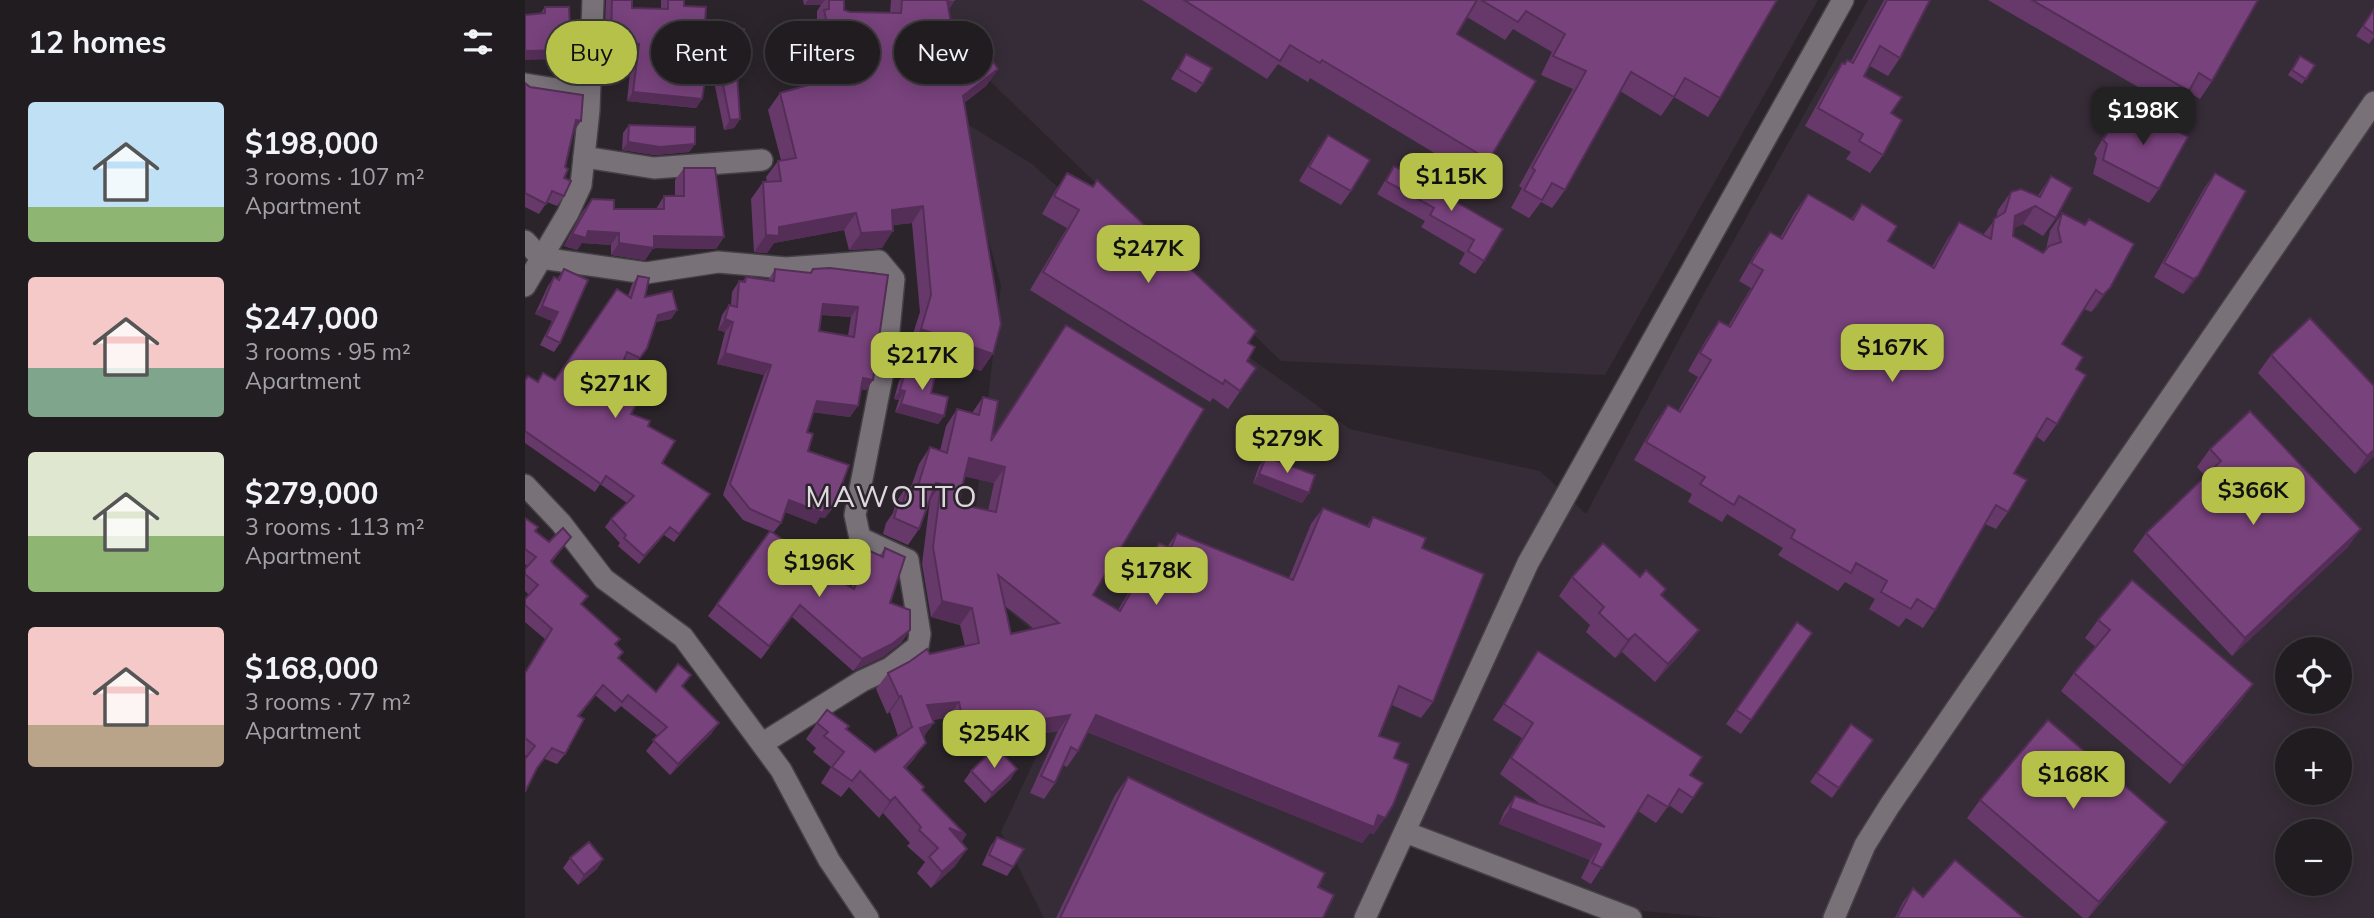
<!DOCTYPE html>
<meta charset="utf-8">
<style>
:root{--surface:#201c20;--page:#282529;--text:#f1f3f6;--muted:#a2a1a5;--line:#3d3a3e;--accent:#b6c149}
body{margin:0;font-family:Mulish,sans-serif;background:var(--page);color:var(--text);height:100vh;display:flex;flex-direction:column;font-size:26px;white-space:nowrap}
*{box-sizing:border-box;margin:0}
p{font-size:23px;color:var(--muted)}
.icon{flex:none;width:38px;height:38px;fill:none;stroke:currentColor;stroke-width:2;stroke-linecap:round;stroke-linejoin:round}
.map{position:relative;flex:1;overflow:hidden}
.details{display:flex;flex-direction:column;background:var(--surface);width:525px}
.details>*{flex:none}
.banner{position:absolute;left:21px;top:21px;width:665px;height:63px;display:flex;gap:14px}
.fabs{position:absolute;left:1750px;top:637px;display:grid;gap:14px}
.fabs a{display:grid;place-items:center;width:77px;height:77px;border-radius:50%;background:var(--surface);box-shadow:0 4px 18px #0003,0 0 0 2px var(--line);font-size:35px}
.price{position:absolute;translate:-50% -60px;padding:0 16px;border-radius:14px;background:var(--accent);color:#111;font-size:23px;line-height:46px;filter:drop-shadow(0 2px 4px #0008)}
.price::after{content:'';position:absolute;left:50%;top:42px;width:21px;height:16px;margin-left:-10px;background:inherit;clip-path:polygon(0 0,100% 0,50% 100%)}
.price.on{background:#222;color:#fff}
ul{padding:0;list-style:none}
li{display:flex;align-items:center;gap:21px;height:175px;padding:0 28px}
li span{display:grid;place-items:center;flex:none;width:196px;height:140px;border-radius:7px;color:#555}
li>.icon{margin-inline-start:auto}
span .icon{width:84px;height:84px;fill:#fffc;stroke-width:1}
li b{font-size:30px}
h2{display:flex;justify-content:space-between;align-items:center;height:84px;padding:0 28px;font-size:30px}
.tag{padding:0 24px;border-radius:32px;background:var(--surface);box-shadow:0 4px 18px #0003,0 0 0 2px var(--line);font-size:24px;line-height:63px}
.tag.on{background:var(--accent);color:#111}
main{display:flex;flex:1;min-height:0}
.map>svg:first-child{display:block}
.built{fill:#362c37;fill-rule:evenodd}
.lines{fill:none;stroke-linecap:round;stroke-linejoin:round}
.street-casing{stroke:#454045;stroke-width:24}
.street{stroke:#787178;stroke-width:21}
.wall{fill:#67396b;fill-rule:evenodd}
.shaded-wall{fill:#542e57}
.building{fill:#78427c;stroke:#542e57;stroke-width:2;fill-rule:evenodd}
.labels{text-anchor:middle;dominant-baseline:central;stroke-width:5;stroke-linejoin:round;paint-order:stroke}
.quarter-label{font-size:30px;letter-spacing:2px;fill:#dfd7df;stroke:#2b252b}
</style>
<main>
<section class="details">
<h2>12 homes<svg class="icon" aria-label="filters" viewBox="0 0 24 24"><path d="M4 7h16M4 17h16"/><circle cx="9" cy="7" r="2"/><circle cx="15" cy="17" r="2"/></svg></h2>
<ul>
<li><span style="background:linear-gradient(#bfe0f5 75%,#8fb573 0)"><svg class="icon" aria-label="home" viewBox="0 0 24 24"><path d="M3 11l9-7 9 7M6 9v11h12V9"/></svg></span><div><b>$198,000</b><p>3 rooms · 107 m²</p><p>Apartment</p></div></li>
<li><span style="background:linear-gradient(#f6c9c9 65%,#7fa58c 0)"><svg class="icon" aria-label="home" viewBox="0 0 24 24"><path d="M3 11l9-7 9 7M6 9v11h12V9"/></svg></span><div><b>$247,000</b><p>3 rooms · 95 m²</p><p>Apartment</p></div></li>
<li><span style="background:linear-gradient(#dfe7d0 60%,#8fb573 0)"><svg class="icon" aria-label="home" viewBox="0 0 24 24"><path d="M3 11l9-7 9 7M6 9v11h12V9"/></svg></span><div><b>$279,000</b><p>3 rooms · 113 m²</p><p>Apartment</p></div></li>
<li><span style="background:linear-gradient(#f6c9c9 70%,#b9a48a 0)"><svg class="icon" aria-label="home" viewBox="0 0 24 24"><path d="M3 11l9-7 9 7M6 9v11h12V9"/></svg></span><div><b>$168,000</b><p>3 rooms · 77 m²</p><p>Apartment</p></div></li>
</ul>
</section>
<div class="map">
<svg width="1849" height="918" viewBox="0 0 1849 918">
<rect width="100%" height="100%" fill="#2b252b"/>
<!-- built -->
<g class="built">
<polygon points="421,0 1293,0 1080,375 756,361 418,36"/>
<path d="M1343,0H1849V918H1194L1074,907L887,840L833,918H519L476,832L531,714L511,634L443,576L476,285L429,116L507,164L710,347L825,429L1015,471L1061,514L1171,308ZM1762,649H1815V702H1762ZM1762,740H1815V793H1762ZM1762,831H1815V884H1762Z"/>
</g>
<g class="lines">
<defs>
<g id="street">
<polyline points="0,84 63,94"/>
<polyline points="59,157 129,168 237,160"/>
<polyline points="0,241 16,258 121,273 193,262 261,268 354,261 369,279 362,351 330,515 335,538 383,560 395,634 393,646 365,668 337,681 238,743"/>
<polyline points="0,286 43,213 56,185 64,110 68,0"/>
<polyline points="0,485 36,523 79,579 158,637 256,770 304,860 343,918"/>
<polyline points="880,832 1106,918"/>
<polyline points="840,918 1003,563 1318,0"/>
<polyline points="1309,918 1340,845 1365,805 1849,102"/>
</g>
</defs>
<!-- street casing -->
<use href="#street" class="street-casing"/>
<!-- street -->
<use href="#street" class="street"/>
</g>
<!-- wall -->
<g class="wall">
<polygon points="81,0 107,0 107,8 136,8 136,0 159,0 159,6 180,25 215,67 211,67 215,119 209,128 199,130 184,57 177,99 171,108 102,101 107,53 79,48"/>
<polygon points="278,0 319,0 319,10 325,12 365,13 366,0 430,0 424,9 432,57 473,69 461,86 439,103 456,371 384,346 395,312 387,223 368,225 357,248 324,250 319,230 249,243 242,253 229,252 226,199 238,182 242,182 241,177 253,161 256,160 243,110 255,93 300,80 287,27 292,19 292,11 296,5 279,5"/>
<polygon points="617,0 1252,0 1195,98 1183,117 1149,97 1136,116 1095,91 1040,190 1027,208 1016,202 1004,218 986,208 997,188 994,186 1048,89 1016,75 1027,52 988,29 980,40 942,17 932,34 964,160 951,178 785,78 783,82 753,64 742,79"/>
<polygon points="1359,0 1405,0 1375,58 1363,76 1345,66 1339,76 1366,113 1358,155 1345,173 1321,159 1326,152 1280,126 1305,81 1317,63 1319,64 1322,60 1326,61"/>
<polygon points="1463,0 1733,0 1687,81 1675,99 1663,92 1651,109"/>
<polygon points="20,7 45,26 52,65 38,62 38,59 15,14"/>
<polygon points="1849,8 1849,37 1844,44 1831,36"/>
<polygon points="661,54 678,84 671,93 646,79"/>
<polygon points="1775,56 1790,65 1777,84 1763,75"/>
<polygon points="0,83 48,131 40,167 39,196 32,206 22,202 14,214 0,207"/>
<polygon points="1608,106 1634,189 1624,203 1568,174 1572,158 1569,154 1583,129 1593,115 1599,118"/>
<polygon points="104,125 170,144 164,152 130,155 97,150 98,133"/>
<polygon points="803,135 826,191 816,205 774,181 793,149"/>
<polygon points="869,166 978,229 959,261 950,274 934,264 940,253 896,227 900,221 852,194"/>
<polygon points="159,168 199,237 191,249 128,248 120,260 86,255 86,245 57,243 52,250 39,246 58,211 67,199 89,209 131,209 139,196 150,196 150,180"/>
<polygon points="542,173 567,187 572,180 723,343 722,361 731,368 703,409 688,398 685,402 505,290 542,228 517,214 530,191"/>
<polygon points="1690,173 1721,191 1663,290 1658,294 1629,277 1680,187"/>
<polygon points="1526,176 1531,218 1518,236 1498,224 1489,228 1488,236 1518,253 1521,249 1525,231 1537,213 1560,225 1564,219 1609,244 1572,306 1566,312 1559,309 1537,344 1551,369 1532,424 1519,442 1511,436 1489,473 1483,512 1471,529 1460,524 1410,610 1398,628 1381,618 1374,627 1344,609 1350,599 1320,582 1313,591 1253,555 1258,548 1202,514 1197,522 1163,502 1167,494 1109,460 1130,423 1143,405 1153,411 1173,377 1163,371 1182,338 1194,321 1203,326 1226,288 1214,281 1232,250 1245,232 1255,238 1270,212 1283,194 1326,219 1337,204 1363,241 1407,267 1422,240 1434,222 1458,235 1471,218 1473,210 1486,192 1512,197"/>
<polygon points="39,269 35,343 29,352 15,345 27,321 10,314 23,286 29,277 32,279"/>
<path d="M250,269L285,273L363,275L348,380L341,390L336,389L325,417L288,412L282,432L283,451L300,518L295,517L291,524L260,512L256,523L248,533L253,557L284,580L326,588L336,564L345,551L355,555L360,548L365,603L385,630L376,643L358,657L328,671L267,617L236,659L183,616L245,531L218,520L198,495L239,375L192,364L200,332L193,330L197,315L204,305H206L207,292L214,281L217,282L221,277L243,280ZM296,315L326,317L323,336L294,331Z"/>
<polygon points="113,276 120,297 152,310 146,319 130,322 115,358 110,366 98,361 92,378 106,414 123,426 137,463 185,494 149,542 139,535 114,564 93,546 95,543 80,527 86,519 102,503 75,484 70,492 0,443 0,381 13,381 18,373 30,380 103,296 107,284"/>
<path d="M541,325L568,595L593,610L623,560L634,543L642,547L652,533L764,578L786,524L798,508L842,526L848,517L897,548L908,702L896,718L867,705L854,736L869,758L849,834L845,833L837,843L562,732L553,751L542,767L538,765L530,783L519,799L505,793L533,731L467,742L430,752L423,718L407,720L389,759L381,768L397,790L441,835L436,843L442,849L430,866L406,888L392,873L400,862L382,846L385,843L358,813L354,818L324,787L316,797L296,783L306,767L288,752L291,748L281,739L292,723L321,729L350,752L373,736L365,712L362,714L351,689L363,673L405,654L440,646L435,625L406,617L397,564L405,500L394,529L383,545L358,534L361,523L368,513L371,502L382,486L386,487L394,464L405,447L415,451L421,426L432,409L447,413L458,397L466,439ZM440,476L469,483L463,511L433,504ZM480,606L502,623L509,629L486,634Z"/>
<polygon points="1746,355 1849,456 1830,474 1733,373"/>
<polygon points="387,365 406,393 419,416 413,424 370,412 374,400 369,399 374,381"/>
<polygon points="1685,449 1823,547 1707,656 1608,551 1621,533 1680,476 1672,467"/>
<polygon points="741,457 784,493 777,503 728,483 734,466"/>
<polygon points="0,518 10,531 24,542 46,537 27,562 57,605 95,639 91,645 93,659 131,692 158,686 187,733 145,775 121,751 133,736 96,706 90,712 70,695 54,717 40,754 32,764 20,759 2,756 0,755 0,672 20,639 0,622 0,599 4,595 0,591 0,569 2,566 0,564"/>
<polygon points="1047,577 1115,577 1174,630 1161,648 1130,682 1097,652 1090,658 1061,632 1065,625 1034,596"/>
<polygon points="1573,620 1728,684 1715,702 1645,784 1536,691 1549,673 1571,647 1560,638"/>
<polygon points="1272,622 1287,633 1216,734 1201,724"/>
<polygon points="1013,651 1165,775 1178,783 1157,814 1144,805 1131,823 1113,811 1066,884 1056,878 1065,860 974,824 979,812 990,796 1018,806 975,774 997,738 968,720"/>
<polygon points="1326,724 1348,740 1307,798 1285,782"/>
<polygon points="446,771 486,779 460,803 439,781"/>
<polygon points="603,777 793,887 798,918 531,918 590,795"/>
<polygon points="1455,800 1642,822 1629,840 1563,918 1558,918 1442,818"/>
<polygon points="472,837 488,867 482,876 457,865 465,847"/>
<polygon points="45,858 78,859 72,869 53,885 38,868"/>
<polygon points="1388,888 1398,897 1499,918 1370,918 1378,902"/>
</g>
<!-- shaded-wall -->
<g class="shaded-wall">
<polygon points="283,0 300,0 296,5 279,5"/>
<polygon points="421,0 429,1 418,18"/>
<polygon points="86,39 114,44 107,53 79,48"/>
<polygon points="45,50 38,59 0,60 0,51"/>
<polygon points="44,53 59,56 52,65 38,62"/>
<polygon points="221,57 215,67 204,67 211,58"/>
<polygon points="473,69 461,86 426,113 438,96"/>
<polygon points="108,92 177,99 171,108 102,101"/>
<polygon points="215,119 209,128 199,130 205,120"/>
<polygon points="51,120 56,121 49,131"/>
<polygon points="103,142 170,144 164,152 130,155 97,150"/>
<polygon points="398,206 387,223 355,227 367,210"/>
<polygon points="1510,206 1498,224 1477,234 1490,216"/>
<polygon points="331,213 319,230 249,243 242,253 229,252 241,235 254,227"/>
<polygon points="63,231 94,233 86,245 57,243 52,250 39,246 47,234"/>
<polygon points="368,231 357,248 324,250 336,233"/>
<polygon points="129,236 199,237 191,249 128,248 120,260 86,255 94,243"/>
<polygon points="1673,276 1663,290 1658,294 1668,279"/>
<polygon points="1585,288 1572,306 1566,312 1578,295"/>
<polygon points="298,304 333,307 326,317 290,314"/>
<polygon points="17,306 33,312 27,321 10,314"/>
<polygon points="152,310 146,319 127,323 133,315"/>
<polygon points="200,319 208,322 200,332 193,330"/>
<polygon points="396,329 468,354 456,371 384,346"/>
<polygon points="200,353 246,365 239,375 192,364"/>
<polygon points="338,378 348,380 341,390 331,388"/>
<polygon points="375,390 380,391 374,400 369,399"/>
<polygon points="292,401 333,406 325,417 285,412"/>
<polygon points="376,404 419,416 413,424 370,412"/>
<polygon points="1849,450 1849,456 1830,474 1842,456"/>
<polygon points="444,458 480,467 469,483 432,475"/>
<polygon points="734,474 784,493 777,503 728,483"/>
<polygon points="411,483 416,484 405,500"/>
<polygon points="264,500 301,505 308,508 300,518 295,517 291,524 257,511"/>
<polygon points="145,527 139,535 114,564 119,556"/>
<polygon points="1836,529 1823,547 1707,656 1720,638"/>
<polygon points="417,601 447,608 435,625 406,617"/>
<polygon points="385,630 376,643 358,657 328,671 337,659"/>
<polygon points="1174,630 1161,648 1130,682 1143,664"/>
<polygon points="1110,634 1097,652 1090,658 1103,640"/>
<polygon points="1728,684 1715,702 1645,784 1658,766"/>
<polygon points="376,696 365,712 362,714 374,697"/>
<polygon points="434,702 423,718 391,721 402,705"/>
<polygon points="545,715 533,731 467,742 430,752 441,736 479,725"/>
<polygon points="571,715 860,818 849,834 845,833 837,843 560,731"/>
<polygon points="194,723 187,733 145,775 153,764"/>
<polygon points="409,723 397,739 395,728"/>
<polygon points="401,743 389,759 368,783 379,767"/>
<polygon points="492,769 486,779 460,803 467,793"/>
<polygon points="370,797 358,813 354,818 365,801"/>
<polygon points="985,808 1076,844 1065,860 974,824"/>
<polygon points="1642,822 1629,840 1562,918 1574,902"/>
<polygon points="424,828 441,835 430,852"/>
<polygon points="442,849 430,866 406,888 417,872"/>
<polygon points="78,859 72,869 53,885 59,875"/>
</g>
<!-- building -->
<g class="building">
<polygon points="87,0 107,0 107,8 143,9 143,0 159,0 159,6 181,7 180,25 210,23 210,29 219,29 221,57 211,58 215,119 205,120 188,35 177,99 108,92 114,44 86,39"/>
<polygon points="304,0 319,0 319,10 325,12 376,13 377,0 422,0 432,57 452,53 464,55 473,69 438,96 476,324 468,354 396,329 406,295 398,206 367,210 368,231 336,233 331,213 254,227 254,236 241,235 238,182 256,181 253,161 271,158 255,93 315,76 299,10 304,9"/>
<polygon points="659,0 952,0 932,34 1011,81 964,160 797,60 795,63 765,45 755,61"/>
<polygon points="956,0 1252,0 1195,98 1160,78 1149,97 1106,72 1040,190 1027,183 1017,200 999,190 1010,170 1007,168 1061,71 1028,56 1040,34 1001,11 993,22"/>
<polygon points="1362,0 1405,0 1375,58 1355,46 1339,76 1377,97 1366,113 1377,120 1358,155 1334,141 1338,134 1293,108 1317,63 1320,64 1322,60 1328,63"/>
<polygon points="1507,0 1733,0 1687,81 1674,73 1664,91"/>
<polygon points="20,7 44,7 45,26 60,26 59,56 44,53 45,50 0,51 0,15 20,13"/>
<polygon points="1849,9 1849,34 1838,26"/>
<polygon points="661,54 687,68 678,84 653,69"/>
<polygon points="1775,56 1790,65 1781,79 1767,70"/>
<polygon points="0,83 5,87 58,95 56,121 51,120 40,167 43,169 39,178 46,181 39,196 27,191 21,204 0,193"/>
<polygon points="1608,106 1663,137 1634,189 1578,160 1582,144 1578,140 1593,115 1602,119"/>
<polygon points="104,125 170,127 170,144 135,147 103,142"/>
<polygon points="803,135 845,160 826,191 784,167"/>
<polygon points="869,166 978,229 959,261 943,251 949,240 905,215 909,208 861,181"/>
<polygon points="159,168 190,168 199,237 129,236 129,248 94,243 94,233 63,231 61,238 47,234 67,199 89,200 89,209 139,209 139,196 159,196"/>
<polygon points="542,173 568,187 572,180 731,331 723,343 730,347 722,361 731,368 715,391 700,380 698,384 518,272 554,210 529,196"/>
<polygon points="1690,173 1721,191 1673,276 1668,279 1639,263"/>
<polygon points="1526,176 1547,188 1531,218 1510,206 1490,216 1488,236 1518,253 1524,246 1536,242 1533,229 1537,213 1560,225 1564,219 1609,244 1585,288 1578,295 1571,290 1537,344 1558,357 1551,369 1561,375 1532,424 1522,418 1489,473 1502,480 1483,512 1471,505 1410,610 1392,599 1386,609 1356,592 1362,581 1331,563 1326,573 1266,538 1270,530 1214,496 1209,505 1175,484 1180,477 1121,442 1143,405 1155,412 1186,360 1175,353 1194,321 1205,327 1238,270 1226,263 1245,232 1257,239 1283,194 1328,220 1337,204 1372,226 1363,241 1409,268 1434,222 1466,239 1469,219 1480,212 1486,192 1496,189 1515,197"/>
<path d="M305,268L363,275L348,380L338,378L333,406L292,401L282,432L288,434L283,451L324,465L308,508L301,505L298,513L264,500L256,523L225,509L205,484L246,365L200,353L208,322L200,319L204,305L212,307L214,281L220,282L221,277L249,281L250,269L286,273L288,269ZM298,304L333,307L329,337L294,331Z"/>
<polygon points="39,269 63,280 35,343 21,336 33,312 17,306 29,277 34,280"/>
<polygon points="113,276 124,278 120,297 147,291 152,310 133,315 122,348 115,358 102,352 92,378 118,392 106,414 125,421 123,426 150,441 137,463 185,494 154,534 145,527 119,556 99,538 101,535 86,519 109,496 81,476 76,484 0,431 0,381 3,376 13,382 18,373 30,380 92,289 106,298"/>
<polygon points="1785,318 1849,386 1849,450 1842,456 1746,355"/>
<path d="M541,325L679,409L568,595L595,611L634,543L646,548L652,533L768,580L798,508L844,527L848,517L901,538L897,548L959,574L908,702L874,686L854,736L875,743L869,758L884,764L868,805L860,818L853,815L849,827L571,715L553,751L546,747L530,783L516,776L545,715L479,725L441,736L434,702L402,705L409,723L395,728L401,743L379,767L399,787L397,790L441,835L424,828L442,849L417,872L404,857L413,848L394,830L396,827L370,797L365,801L335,771L327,781L307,767L319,752L299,736L303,732L292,723L302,710L324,726L321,729L350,752L387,727L376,696L374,697L363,673L384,662L402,649L405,654L454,643L447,608L417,601L408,547L416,484L411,483L394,529L369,518L372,507L377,508L382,486L392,489L405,447L422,453L432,409L454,415L458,397L473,401L466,441ZM444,458L480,467L471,512L433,504ZM473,575L534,623L486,634Z"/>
<polygon points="387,365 411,372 406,393 423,397 419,416 376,404 380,391 375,390 380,372 385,373"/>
<polygon points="1725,411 1836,529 1720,638 1621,533 1696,461 1685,449"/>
<polygon points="741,457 790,475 784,493 734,474"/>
<polygon points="0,518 13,527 10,531 24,542 38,528 46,537 26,561 28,564 63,596 56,604 95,639 90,644 98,652 93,658 131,692 153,664 166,675 157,686 194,723 153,764 128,740 142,727 103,695 97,702 78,685 53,716 59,719 40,754 27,748 12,768 0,792 0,759 10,746 0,738 0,673 27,629 0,605 0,599 13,585 0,574 0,569 11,557 0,549"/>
<polygon points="245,531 263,543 253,557 285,580 293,568 329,589 345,551 358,557 360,548 380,557 365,603 385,610 385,630 367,644 337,659 275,605 244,646 192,604"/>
<polygon points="1078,543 1115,577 1121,570 1141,589 1136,595 1174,630 1143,664 1110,634 1103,640 1074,613 1079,607 1047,577"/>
<polygon points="1607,580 1728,684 1658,766 1549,673 1585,630 1573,620"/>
<polygon points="1272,622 1287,633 1226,720 1211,710"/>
<polygon points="1013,651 1177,757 1165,775 1178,783 1168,798 1154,789 1143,807 1123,795 1077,868 1067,863 1076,844 985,808 990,796 1080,827 986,758 1008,723 979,704"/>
<polygon points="1523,720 1642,822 1574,902 1455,800"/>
<polygon points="1326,724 1348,740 1314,788 1292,773"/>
<polygon points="471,747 492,769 467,793 446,771"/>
<polygon points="603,777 800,873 793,887 809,895 798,918 535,918"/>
<polygon points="472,837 499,849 488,867 464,855"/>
<polygon points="64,842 78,859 59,875 45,858"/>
<polygon points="1430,860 1499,918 1372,918 1388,888 1398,897"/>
</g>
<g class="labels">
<!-- quarter labels -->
<g class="quarter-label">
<text x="367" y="496">MAWOTTO</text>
</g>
</g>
</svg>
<div class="fabs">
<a><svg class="icon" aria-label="locate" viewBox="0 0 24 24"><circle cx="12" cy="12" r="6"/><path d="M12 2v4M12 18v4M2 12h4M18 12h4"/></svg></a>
<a>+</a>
<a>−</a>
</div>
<b class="price on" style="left:1618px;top:147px">$198K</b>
<b class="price" style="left:926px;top:213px">$115K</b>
<b class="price" style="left:623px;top:285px">$247K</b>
<b class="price" style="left:1367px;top:384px">$167K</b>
<b class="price" style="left:397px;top:392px">$217K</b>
<b class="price" style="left:90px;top:420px">$271K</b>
<b class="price" style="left:762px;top:475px">$279K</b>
<b class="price" style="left:1728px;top:527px">$366K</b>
<b class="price" style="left:294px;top:599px">$196K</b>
<b class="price" style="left:631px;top:607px">$178K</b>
<b class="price" style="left:469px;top:770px">$254K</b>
<b class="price" style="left:1548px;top:811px">$168K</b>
<div class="banner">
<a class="tag on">Buy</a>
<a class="tag">Rent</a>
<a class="tag">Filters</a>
<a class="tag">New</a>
</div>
</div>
</main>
